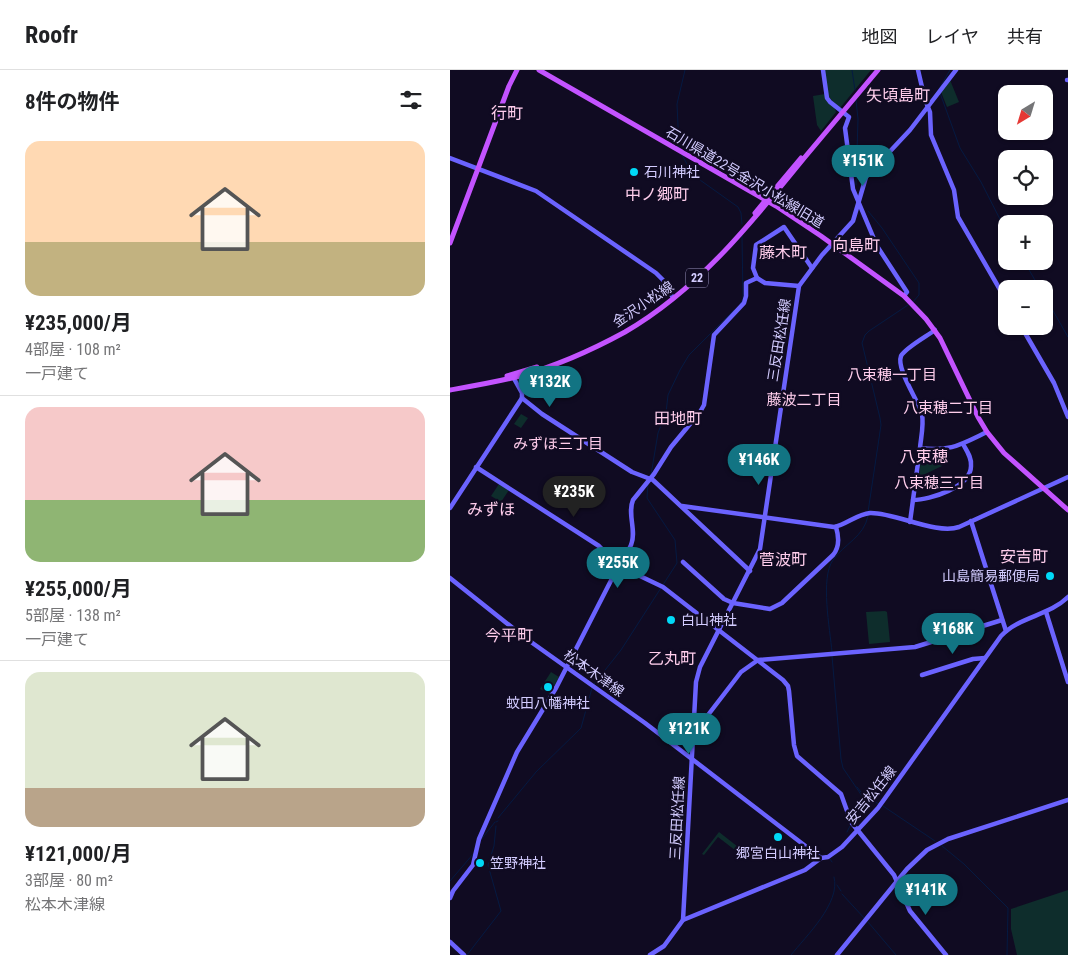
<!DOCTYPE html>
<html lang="ja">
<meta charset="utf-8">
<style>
:root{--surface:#fff;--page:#f6f6f6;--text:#202124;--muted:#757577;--line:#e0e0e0;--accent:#127483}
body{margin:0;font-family:"Roboto Condensed","Noto Sans JP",sans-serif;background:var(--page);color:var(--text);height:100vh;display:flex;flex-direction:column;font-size:19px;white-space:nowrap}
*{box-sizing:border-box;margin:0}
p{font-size:16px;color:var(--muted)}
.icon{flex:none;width:28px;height:28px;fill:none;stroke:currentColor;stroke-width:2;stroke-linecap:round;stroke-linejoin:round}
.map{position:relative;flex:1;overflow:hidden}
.panel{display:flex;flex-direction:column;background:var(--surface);width:450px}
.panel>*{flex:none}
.needle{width:32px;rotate:218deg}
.controls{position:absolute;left:548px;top:15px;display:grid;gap:10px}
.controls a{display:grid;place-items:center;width:55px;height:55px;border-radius:10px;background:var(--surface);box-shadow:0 1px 4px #0004;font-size:25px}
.price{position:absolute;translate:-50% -42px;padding:0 11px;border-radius:18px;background:var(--accent);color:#fff;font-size:16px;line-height:32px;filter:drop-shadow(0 1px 2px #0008)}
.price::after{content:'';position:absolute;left:50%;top:30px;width:15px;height:11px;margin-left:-8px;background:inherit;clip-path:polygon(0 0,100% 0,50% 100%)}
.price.selected{background:#222;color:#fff}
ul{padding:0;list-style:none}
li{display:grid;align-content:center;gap:10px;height:265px;padding:0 25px}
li+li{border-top:1px solid var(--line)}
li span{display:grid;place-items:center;height:155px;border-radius:15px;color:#555}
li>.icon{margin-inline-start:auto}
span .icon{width:90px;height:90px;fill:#fffc;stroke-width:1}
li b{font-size:21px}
h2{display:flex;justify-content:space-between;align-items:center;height:60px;padding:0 25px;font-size:21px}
header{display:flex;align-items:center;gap:30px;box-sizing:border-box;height:70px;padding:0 25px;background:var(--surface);border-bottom:1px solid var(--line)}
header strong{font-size:24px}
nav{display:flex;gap:28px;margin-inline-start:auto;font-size:18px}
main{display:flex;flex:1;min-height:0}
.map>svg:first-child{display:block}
.green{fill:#0e2d2c}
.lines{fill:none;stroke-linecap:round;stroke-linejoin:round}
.stream{stroke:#051a42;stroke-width:1}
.secondary{stroke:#6b63ff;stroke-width:4.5}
.primary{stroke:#c353ff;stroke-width:5}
.poi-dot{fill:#00d9f7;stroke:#100b22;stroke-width:2}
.labels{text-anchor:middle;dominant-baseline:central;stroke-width:5;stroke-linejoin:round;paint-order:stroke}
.shield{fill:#100b22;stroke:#9892bd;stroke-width:1}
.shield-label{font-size:12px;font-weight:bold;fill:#d3ccff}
.poi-label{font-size:14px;fill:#d3ccff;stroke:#100b22;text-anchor:start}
.street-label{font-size:14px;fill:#d3ccff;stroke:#100b22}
.neighbourhood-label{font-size:15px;fill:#ffceec;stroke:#100b22}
.quarter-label{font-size:16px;fill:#ffceec;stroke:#100b22}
</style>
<header>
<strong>Roofr</strong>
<nav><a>地図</a><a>レイヤ</a><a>共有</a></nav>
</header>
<main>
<section class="panel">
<h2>8件の物件<svg class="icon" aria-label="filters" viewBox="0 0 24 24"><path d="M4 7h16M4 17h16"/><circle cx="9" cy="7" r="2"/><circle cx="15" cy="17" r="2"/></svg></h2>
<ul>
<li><span style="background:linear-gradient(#ffd9b3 65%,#c2b280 0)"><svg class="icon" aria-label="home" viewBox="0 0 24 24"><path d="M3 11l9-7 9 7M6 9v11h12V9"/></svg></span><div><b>¥235,000/月</b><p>4部屋 · 108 m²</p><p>一戸建て</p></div></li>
<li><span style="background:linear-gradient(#f6c9c9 60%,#8fb573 0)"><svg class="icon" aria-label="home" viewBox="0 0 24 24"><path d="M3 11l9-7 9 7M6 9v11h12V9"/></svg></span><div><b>¥255,000/月</b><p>5部屋 · 138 m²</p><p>一戸建て</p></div></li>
<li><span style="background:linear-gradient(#dfe7d0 75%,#b9a48a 0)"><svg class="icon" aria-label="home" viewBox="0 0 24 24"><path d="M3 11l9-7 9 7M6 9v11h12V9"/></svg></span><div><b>¥121,000/月</b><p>3部屋 · 80 m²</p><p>松本木津線</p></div></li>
</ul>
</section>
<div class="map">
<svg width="618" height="885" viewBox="0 0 618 885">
<rect width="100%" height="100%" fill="#100b22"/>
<!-- green -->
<g class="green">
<path d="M374,0H421L390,38C374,26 377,18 374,0Z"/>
<polygon points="500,10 509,32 497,37 491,22"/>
<path d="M375,24C376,33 385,35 386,42L371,61L367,55L363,26Z"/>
<polygon points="71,344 78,348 71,358 64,354"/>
<polygon points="472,381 488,383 492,396 469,407"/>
<polygon points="49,414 59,420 51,432 41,426"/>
<polygon points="435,541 437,542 440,572 419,574 416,542"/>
<polygon points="101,602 109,607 100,624 90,619"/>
<polygon points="269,762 297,784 294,787 268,767 254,785 252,784"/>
<polygon points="618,820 618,885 567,885 561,859 561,839"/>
</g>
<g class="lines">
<!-- stream -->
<g class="stream">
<polyline points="402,0 405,20"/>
<polyline points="489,19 500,0"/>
<polyline points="490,23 510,78 531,112 556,161"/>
<polyline points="229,77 227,34 235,0"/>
<polyline points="232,85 243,105 288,137 291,143 292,154"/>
<polyline points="406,115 408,49 406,30"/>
<polyline points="418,141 432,158 469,213 469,225 462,233"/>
<polyline points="574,191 590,219"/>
<polyline points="594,225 618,267"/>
<polyline points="290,234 293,229 292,166"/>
<polyline points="201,405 208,363 216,343 218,325 230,300 239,285 284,240"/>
<polyline points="418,442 431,355 430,348 412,273 415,265 419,261 458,235"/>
<path d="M382,582C380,559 370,508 383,490C394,474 414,467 418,446"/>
<polyline points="382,586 391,689 393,698 414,729 402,752"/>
<polyline points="144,614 171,580 227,493 225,470 197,428 198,413"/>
<polyline points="407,717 415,727 429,734"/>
<polyline points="433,736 485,771"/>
<polyline points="48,748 86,702 131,658 142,618"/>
<polyline points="46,752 48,751"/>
<polyline points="397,762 400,756"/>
<polyline points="30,771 45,752"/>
<polyline points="492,776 514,794 558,838 557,885"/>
<polyline points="380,789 382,792"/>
<polyline points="0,811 24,783"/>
<polyline points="387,815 391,821"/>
<polyline points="392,824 415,849"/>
<polyline points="418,852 446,885"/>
<polyline points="17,885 51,841 38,795 44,776 46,756"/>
<path d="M341,885C356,866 391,833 384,807"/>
</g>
<!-- secondary -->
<g class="secondary">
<polyline points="373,0 377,28 380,32 399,47 395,58 403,119 427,176 457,222 454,226"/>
<polyline points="468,0 475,30 480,42 481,65 504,120 508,147 556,230"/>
<polyline points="617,10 618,10"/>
<polyline points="0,88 86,121 206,203 213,210 223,228"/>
<polyline points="349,216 315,213 307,208 303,198 306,175 334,157 362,198"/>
<polyline points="571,256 604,313 618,347"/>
<path d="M485,260C477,266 455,278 451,286C446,299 468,330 472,344C474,355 471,367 470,378C500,382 510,375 537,362"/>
<polyline points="62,305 72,323 72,328 92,344 182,402 203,410 300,501"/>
<polyline points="26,397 149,476 169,496 213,517 333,610 338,616 339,621 344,675 347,686 391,724 401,752 444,805 460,841 496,885"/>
<path d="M463,430C480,430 521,417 521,396C522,388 517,381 513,374"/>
<path d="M232,436L384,457C396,455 407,444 420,443C444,442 486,465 509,457L618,407"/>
<polyline points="0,438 72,328"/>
<polyline points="521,451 556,561"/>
<polyline points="460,452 470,378"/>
<path d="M233,492L274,529L283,533L320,539L332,533L383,485C390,477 389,467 386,457"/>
<polyline points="0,508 74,567 195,653 371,788"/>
<polyline points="596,542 618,612"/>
<polyline points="472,605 523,589 535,588"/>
<polyline points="244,658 248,658 291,602 308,590 465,577 552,550"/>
<path d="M0,828L3,821L23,795L29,769L67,682L106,618L172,489C175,484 179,480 181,475C187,461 177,444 183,430L204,404L221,377L250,342L254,335L264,265L294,233L296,226V213L307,208"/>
<polyline points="233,850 246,612 250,597 310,479 349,216 372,185 403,151 416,107 460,60 506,0"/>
<polyline points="0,872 14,885"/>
<path d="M200,885L214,876L233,850L355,800L371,788L378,787L392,777L428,738L551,566C570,546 599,546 618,527"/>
<polyline points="387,885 457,799 477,780 498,769 618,730"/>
</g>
<!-- primary -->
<g class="primary">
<polyline points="89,0 326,136 371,166 454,226 476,249 490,268 528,347 537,362 554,383 618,440"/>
<polyline points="305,143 351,88"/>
<polyline points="0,173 59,16 67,0"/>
<polyline points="57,306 87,297"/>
<path d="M0,320C23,316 47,312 70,306C106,296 142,280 175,262C249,219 302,152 355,87C379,58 404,29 428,0"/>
</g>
</g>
<!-- markers -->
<g class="poi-dot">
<circle cx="184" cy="102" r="5"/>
<circle cx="600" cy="506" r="5"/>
<circle cx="221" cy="550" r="5"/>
<circle cx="98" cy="617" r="5"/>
<circle cx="328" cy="767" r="5"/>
<circle cx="30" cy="793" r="5"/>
</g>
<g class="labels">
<!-- shield labels -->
<rect class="shield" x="236" y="198.5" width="22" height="19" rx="4"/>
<g class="shield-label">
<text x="247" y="208">22</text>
</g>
<!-- poi labels -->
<g class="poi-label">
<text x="194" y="102">石川神社</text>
<text x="590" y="506" text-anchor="end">山島簡易郵便局</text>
<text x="231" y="550">白山神社</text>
<text x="98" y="633" text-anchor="middle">蚊田八幡神社</text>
<text x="328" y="783" text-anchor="middle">郷宮白山神社</text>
<text x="40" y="793">笠野神社</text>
</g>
<!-- street labels -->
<g class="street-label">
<text transform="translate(295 107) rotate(31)">石川県道22号金沢小松線旧道</text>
<text transform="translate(193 234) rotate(-34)">金沢小松線</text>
<text transform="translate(329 270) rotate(-81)">三反田松任線</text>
<text transform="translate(144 603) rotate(35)">松本木津線</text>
<text transform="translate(421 725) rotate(-51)">安吉松任線</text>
<text transform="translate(227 748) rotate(-87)">三反田松任線</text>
</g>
<!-- neighbourhood labels -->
<g class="neighbourhood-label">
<text x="442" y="305">八束穂一丁目</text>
<text x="354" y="330">藤波二丁目</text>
<text x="498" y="338">八束穂二丁目</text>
<text x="108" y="374">みずほ三丁目</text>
<text x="489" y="413">八束穂三丁目</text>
</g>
<!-- quarter labels -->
<g class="quarter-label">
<text x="448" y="25">矢頃島町</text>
<text x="57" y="43">行町</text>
<text x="207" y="124">中ノ郷町</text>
<text x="406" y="175">向島町</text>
<text x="333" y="182">藤木町</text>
<text x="228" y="348">田地町</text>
<text x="474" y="386">八束穂</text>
<text x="41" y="439">みずほ</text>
<text x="574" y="486">安吉町</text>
<text x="333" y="489">菅波町</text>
<text x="59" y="565">今平町</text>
<text x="222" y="588">乙丸町</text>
</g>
</g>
</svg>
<div class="controls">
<a><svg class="needle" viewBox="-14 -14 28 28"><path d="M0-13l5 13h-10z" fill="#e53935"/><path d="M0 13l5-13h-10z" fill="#757577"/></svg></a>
<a><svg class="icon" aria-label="locate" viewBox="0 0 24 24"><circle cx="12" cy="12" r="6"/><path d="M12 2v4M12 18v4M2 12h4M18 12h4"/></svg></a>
<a>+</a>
<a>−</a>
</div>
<b class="price" style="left:413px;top:117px">¥151K</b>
<b class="price" style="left:100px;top:338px">¥132K</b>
<b class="price" style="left:309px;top:416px">¥146K</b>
<b class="price selected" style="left:124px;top:448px">¥235K</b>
<b class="price" style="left:168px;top:519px">¥255K</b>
<b class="price" style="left:503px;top:585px">¥168K</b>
<b class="price" style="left:239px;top:685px">¥121K</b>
<b class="price" style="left:476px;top:846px">¥141K</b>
</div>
</main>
